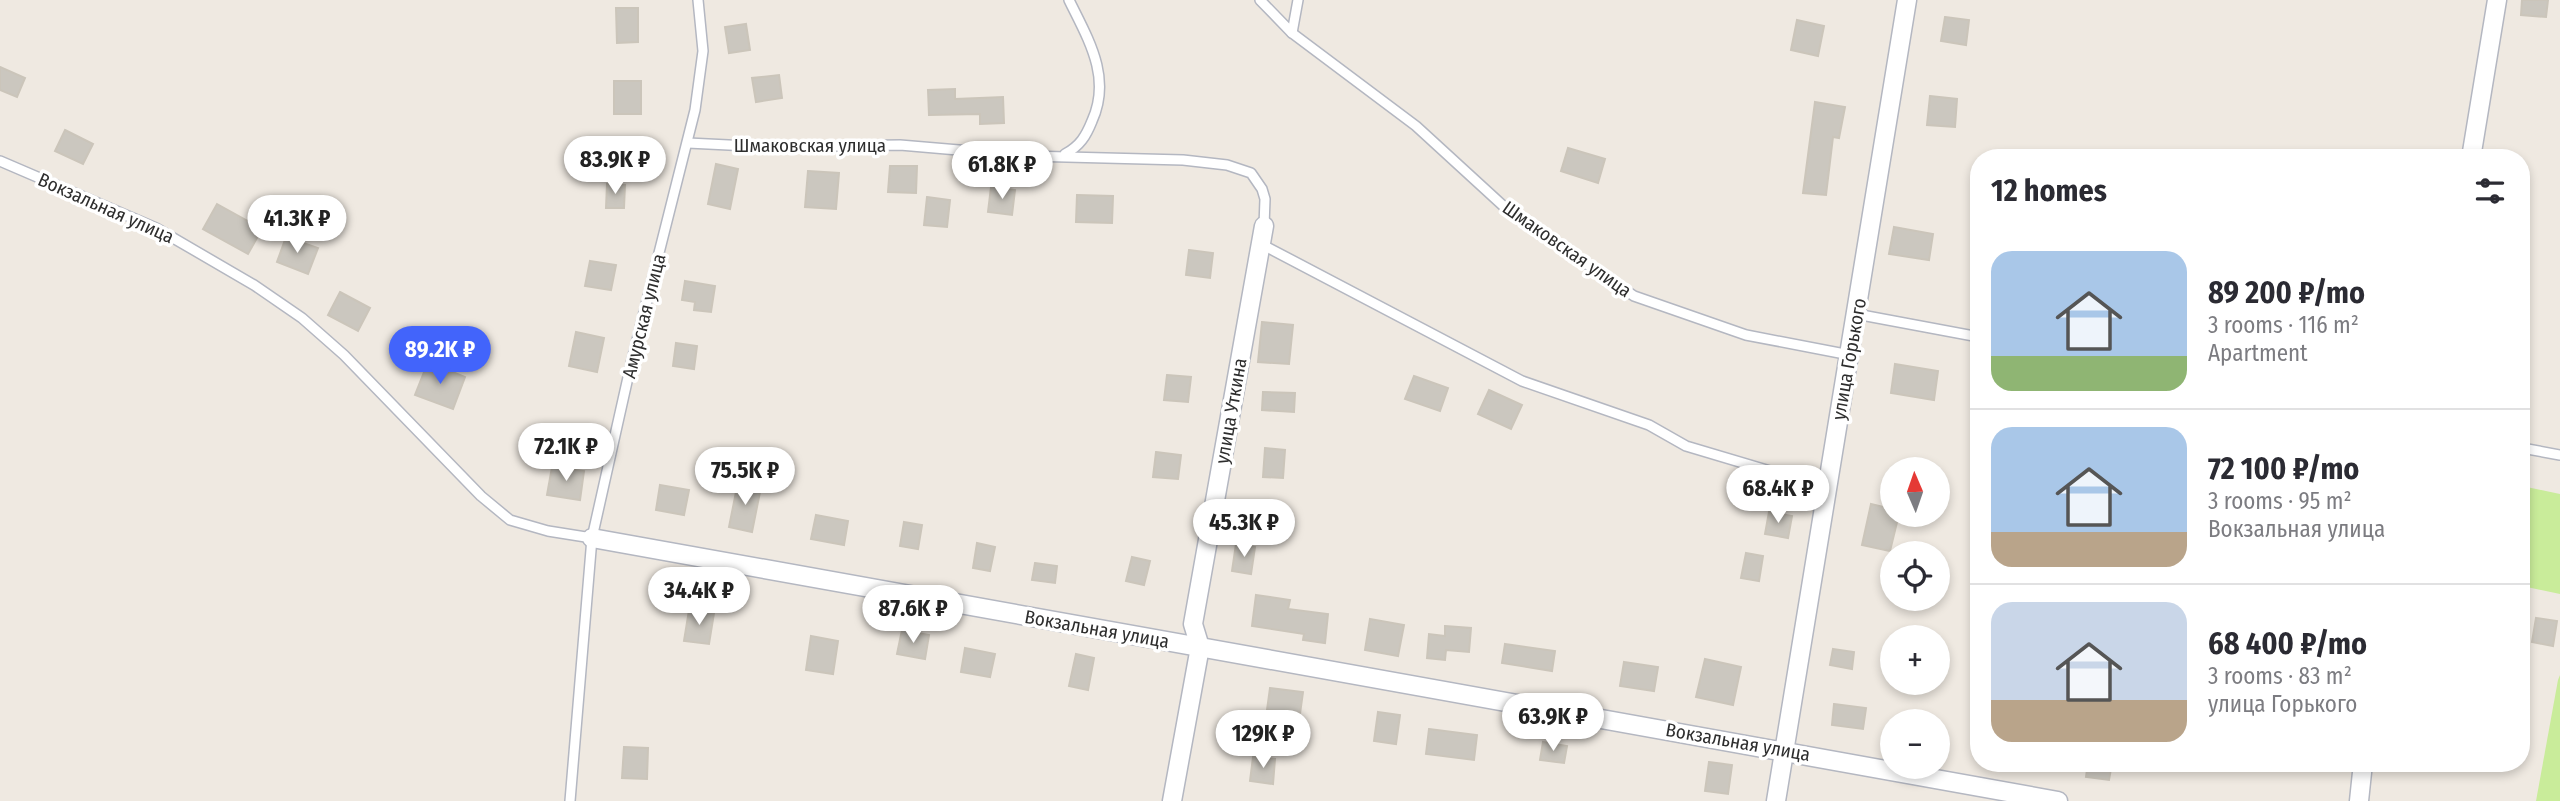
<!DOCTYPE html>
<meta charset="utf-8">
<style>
:root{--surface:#fff;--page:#f2f2f3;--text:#2b2b33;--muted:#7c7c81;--line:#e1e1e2;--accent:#4264fb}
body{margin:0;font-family:"Fira Sans Condensed",sans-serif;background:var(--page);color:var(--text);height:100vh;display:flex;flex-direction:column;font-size:26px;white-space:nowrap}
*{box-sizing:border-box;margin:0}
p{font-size:23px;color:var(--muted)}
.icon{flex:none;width:38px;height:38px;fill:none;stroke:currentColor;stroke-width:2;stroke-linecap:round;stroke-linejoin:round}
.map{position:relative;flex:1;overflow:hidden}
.panel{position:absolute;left:1970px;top:149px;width:560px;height:623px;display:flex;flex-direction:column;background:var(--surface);border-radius:28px;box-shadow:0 4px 10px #0003}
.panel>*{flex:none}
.needle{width:46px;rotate:358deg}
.fabs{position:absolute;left:1880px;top:457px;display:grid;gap:14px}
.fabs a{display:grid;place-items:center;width:70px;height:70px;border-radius:50%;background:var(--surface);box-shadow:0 4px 10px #0003;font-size:35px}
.price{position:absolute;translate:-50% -60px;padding:0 16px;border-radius:24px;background:#fff;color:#222;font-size:23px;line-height:46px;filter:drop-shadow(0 2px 4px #0008)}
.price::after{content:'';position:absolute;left:50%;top:42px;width:21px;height:16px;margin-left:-10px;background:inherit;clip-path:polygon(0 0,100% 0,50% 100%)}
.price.active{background:var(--accent);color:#fff}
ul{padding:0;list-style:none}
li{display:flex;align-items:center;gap:21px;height:175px;padding:0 21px}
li+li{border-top:2px solid var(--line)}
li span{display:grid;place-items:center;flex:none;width:196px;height:140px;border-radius:21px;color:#555}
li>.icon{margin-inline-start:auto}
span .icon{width:84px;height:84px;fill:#fffc;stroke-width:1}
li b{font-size:30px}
h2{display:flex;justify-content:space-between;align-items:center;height:84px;padding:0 21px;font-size:30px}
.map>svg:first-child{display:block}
.pitch{fill:#c9ec9a}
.building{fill:#cbc7bf;stroke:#cbc5ba;stroke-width:2}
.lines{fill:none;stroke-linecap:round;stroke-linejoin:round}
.service-casing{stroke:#b4b7c1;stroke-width:12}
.minor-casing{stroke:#b4b7c1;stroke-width:21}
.service{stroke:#fff;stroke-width:9}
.minor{stroke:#fff;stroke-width:18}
.labels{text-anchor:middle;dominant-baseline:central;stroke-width:7;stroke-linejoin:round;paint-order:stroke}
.street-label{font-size:19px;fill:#2e2e2e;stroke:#fff}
</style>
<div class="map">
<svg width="2560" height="801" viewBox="0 0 2560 801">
<rect width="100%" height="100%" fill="#efe9e1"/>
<!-- pitch -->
<g class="pitch">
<polygon points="2522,486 2560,494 2560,594 2522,586"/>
<polygon points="2560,675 2560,801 2536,801 2558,680"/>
</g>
<!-- building -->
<g class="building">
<polygon points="2522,0 2548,0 2546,17 2521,15"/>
<polygon points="616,8 638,8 638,42 617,43"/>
<polygon points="1945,17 1969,20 1966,45 1941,41"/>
<polygon points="1797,20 1824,26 1818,56 1791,50"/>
<polygon points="746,24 750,50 729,53 725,27"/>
<polygon points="0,67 25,78 17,97 0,90"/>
<polygon points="779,75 782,98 756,102 752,78"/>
<rect x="614" y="81" width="27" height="33"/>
<polygon points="955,89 955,99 1003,97 1004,123 980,124 980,114 929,115 928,90"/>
<polygon points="1930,96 1957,99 1955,127 1927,125"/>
<polygon points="1815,102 1845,107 1839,138 1833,137 1826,195 1803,193"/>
<polygon points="65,130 93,144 83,164 55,151"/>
<polygon points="1568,148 1605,159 1598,183 1561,171"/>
<polygon points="716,164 738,169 730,209 708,204"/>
<polygon points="890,166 917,166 916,193 888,192"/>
<polygon points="808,171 839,173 836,209 805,207"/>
<polygon points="607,184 625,185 624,208 606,208"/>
<polygon points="991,187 1015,190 1012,215 988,212"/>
<polygon points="1077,195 1113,196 1112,223 1076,222"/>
<polygon points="927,197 950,200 947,227 924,225"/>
<polygon points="217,204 262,229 248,254 203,229"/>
<polygon points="1894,227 1933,234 1929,260 1889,254"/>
<polygon points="286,237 318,248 308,274 277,262"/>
<polygon points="1189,250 1213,253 1210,278 1186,275"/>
<polygon points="590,261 616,265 611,290 585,286"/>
<polygon points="685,281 715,286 711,312 694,310 695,302 682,300"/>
<polygon points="340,292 370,308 358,331 328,315"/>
<polygon points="1262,322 1293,325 1289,364 1258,362"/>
<polygon points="576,332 604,338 597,372 569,366"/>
<polygon points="676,343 697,346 694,369 673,366"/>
<polygon points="428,362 465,377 453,409 415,395"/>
<polygon points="1895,364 1938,371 1934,400 1891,393"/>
<polygon points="1167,375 1191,377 1188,402 1164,400"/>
<polygon points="1414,376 1448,388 1440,411 1405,399"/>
<polygon points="1489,390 1522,405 1511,429 1478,414"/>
<polygon points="1263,392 1295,393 1294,412 1262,410"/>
<polygon points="1265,448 1285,450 1283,478 1263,477"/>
<polygon points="1156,452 1181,455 1178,479 1153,477"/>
<polygon points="552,467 584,471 580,500 547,495"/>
<polygon points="738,482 761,487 752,532 729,527"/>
<polygon points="660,485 689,490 684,515 656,510"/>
<polygon points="1871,504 1892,509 1892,514 1899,514 1890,551 1862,545"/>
<polygon points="1769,512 1792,516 1788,538 1765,534"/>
<polygon points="816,515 848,521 844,545 811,539"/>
<polygon points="904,522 922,525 918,549 900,546"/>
<polygon points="977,543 995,547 990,571 973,568"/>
<polygon points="1236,544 1255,547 1251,574 1232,571"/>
<polygon points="1746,553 1763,556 1759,581 1741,578"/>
<polygon points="1132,557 1150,561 1144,585 1126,581"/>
<polygon points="1035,563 1057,566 1055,583 1032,580"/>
<polygon points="1256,595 1290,600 1288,609 1328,614 1325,643 1303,640 1304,634 1252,626"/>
<polygon points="689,610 714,613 709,644 684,641"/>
<polygon points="2536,618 2557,621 2553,646 2532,642"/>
<polygon points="1370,619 1404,625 1398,656 1365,650"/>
<polygon points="1445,626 1471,628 1469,652 1446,650 1445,660 1427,658 1429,634 1445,636"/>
<polygon points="902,630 929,635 925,659 897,654"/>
<polygon points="811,636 838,641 833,674 806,670"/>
<polygon points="1505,644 1555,651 1552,671 1502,663"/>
<polygon points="965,648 995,654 990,677 961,672"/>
<polygon points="1833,649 1854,652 1852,669 1830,665"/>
<polygon points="1076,654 1094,658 1088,690 1069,686"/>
<polygon points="1705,659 1741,667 1733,705 1696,697"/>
<polygon points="1624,662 1658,667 1654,691 1620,686"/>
<polygon points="1270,688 1303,692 1300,714 1267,710"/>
<polygon points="1834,704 1866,708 1863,729 1832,725"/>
<polygon points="1378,712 1400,715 1396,744 1374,741"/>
<polygon points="1429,729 1477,735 1474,760 1426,754"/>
<polygon points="1543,742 1567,746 1564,763 1540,760"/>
<polygon points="624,747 648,748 647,779 622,778"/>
<polygon points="1253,757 1275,759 1273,784 1250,781"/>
<polygon points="1709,762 1732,765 1728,794 1705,791"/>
<polygon points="2088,763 2112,763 2109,780 2086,777"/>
</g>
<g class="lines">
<defs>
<g id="service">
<polyline points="1260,0 1292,33 1416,126 1511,213 1634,296 1746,335 1850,355"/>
<polyline points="1292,33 1298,0"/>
<polyline points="688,143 767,147 900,145 1028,156 1183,160 1227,165 1251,173 1262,189 1265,199 1264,226"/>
<path d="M1065,154C1080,146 1086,136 1092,121C1112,77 1088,39 1069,0"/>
<polyline points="0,161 156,228 254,285 302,318 344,355 481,496 510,520 548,531 592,538"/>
<polyline points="1261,244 1522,381 1649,425 1686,446 1827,488"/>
<polyline points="1856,314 1979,337"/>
<polyline points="2522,448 2560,455"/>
<polyline points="570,801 592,538 631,364 695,110 703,51 698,0"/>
</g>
<g id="minor">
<polyline points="2471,158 2497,0"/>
<polyline points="592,538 2058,801"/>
<polyline points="1172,801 1200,647 1193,624 1264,226"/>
<polyline points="1776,801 1907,0"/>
<polyline points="2359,801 2363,763"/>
</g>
</defs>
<!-- service casing -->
<use href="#service" class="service-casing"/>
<!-- minor casing -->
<use href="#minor" class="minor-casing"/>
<!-- service -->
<use href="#service" class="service"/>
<!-- minor -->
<use href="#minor" class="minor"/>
</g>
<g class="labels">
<!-- street labels -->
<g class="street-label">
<text x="810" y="145">Шмаковская улица</text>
<text transform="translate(106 208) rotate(24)">Вокзальная улица</text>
<text transform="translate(1567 249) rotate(35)">Шмаковская улица</text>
<text transform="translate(644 316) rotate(-76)">Амурская улица</text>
<text transform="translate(1849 359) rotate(-80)">улица Горького</text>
<text transform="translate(1231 411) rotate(-80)">улица Уткина</text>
<text transform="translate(1097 629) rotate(10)">Вокзальная улица</text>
<text transform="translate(1738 742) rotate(10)">Вокзальная улица</text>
</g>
</g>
</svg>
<div class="fabs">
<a><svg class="needle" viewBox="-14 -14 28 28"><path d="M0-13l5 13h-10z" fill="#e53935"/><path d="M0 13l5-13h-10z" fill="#7c7c81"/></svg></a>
<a><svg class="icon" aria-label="locate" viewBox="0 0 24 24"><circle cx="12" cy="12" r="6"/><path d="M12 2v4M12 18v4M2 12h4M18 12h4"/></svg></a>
<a>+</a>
<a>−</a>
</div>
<b class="price" style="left:615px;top:196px">83.9K ₽</b>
<b class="price" style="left:1002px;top:201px">61.8K ₽</b>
<b class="price" style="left:297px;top:255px">41.3K ₽</b>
<b class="price active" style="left:440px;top:386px">89.2K ₽</b>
<b class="price" style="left:566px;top:483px">72.1K ₽</b>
<b class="price" style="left:745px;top:507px">75.5K ₽</b>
<b class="price" style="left:1778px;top:525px">68.4K ₽</b>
<b class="price" style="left:1244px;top:559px">45.3K ₽</b>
<b class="price" style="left:699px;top:627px">34.4K ₽</b>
<b class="price" style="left:913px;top:645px">87.6K ₽</b>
<b class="price" style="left:1553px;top:753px">63.9K ₽</b>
<b class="price" style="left:1263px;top:770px">129K ₽</b>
<section class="panel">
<h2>12 homes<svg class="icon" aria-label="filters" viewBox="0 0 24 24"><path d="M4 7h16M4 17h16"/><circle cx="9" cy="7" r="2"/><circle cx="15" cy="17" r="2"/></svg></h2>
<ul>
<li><span style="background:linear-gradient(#a9c7e8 75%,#8fb573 0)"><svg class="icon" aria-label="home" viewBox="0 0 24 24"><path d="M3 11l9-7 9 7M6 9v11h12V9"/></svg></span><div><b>89 200 ₽/mo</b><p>3 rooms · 116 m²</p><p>Apartment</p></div></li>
<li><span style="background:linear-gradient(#a9c7e8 75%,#b9a48a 0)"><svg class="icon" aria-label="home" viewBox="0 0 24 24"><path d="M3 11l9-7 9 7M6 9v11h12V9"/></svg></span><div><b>72 100 ₽/mo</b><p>3 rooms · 95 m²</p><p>Вокзальная улица</p></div></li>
<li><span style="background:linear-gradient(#c9d6e8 70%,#b9a48a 0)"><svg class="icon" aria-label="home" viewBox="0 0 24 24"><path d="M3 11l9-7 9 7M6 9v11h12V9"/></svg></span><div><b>68 400 ₽/mo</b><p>3 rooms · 83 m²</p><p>улица Горького</p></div></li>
</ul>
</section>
</div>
